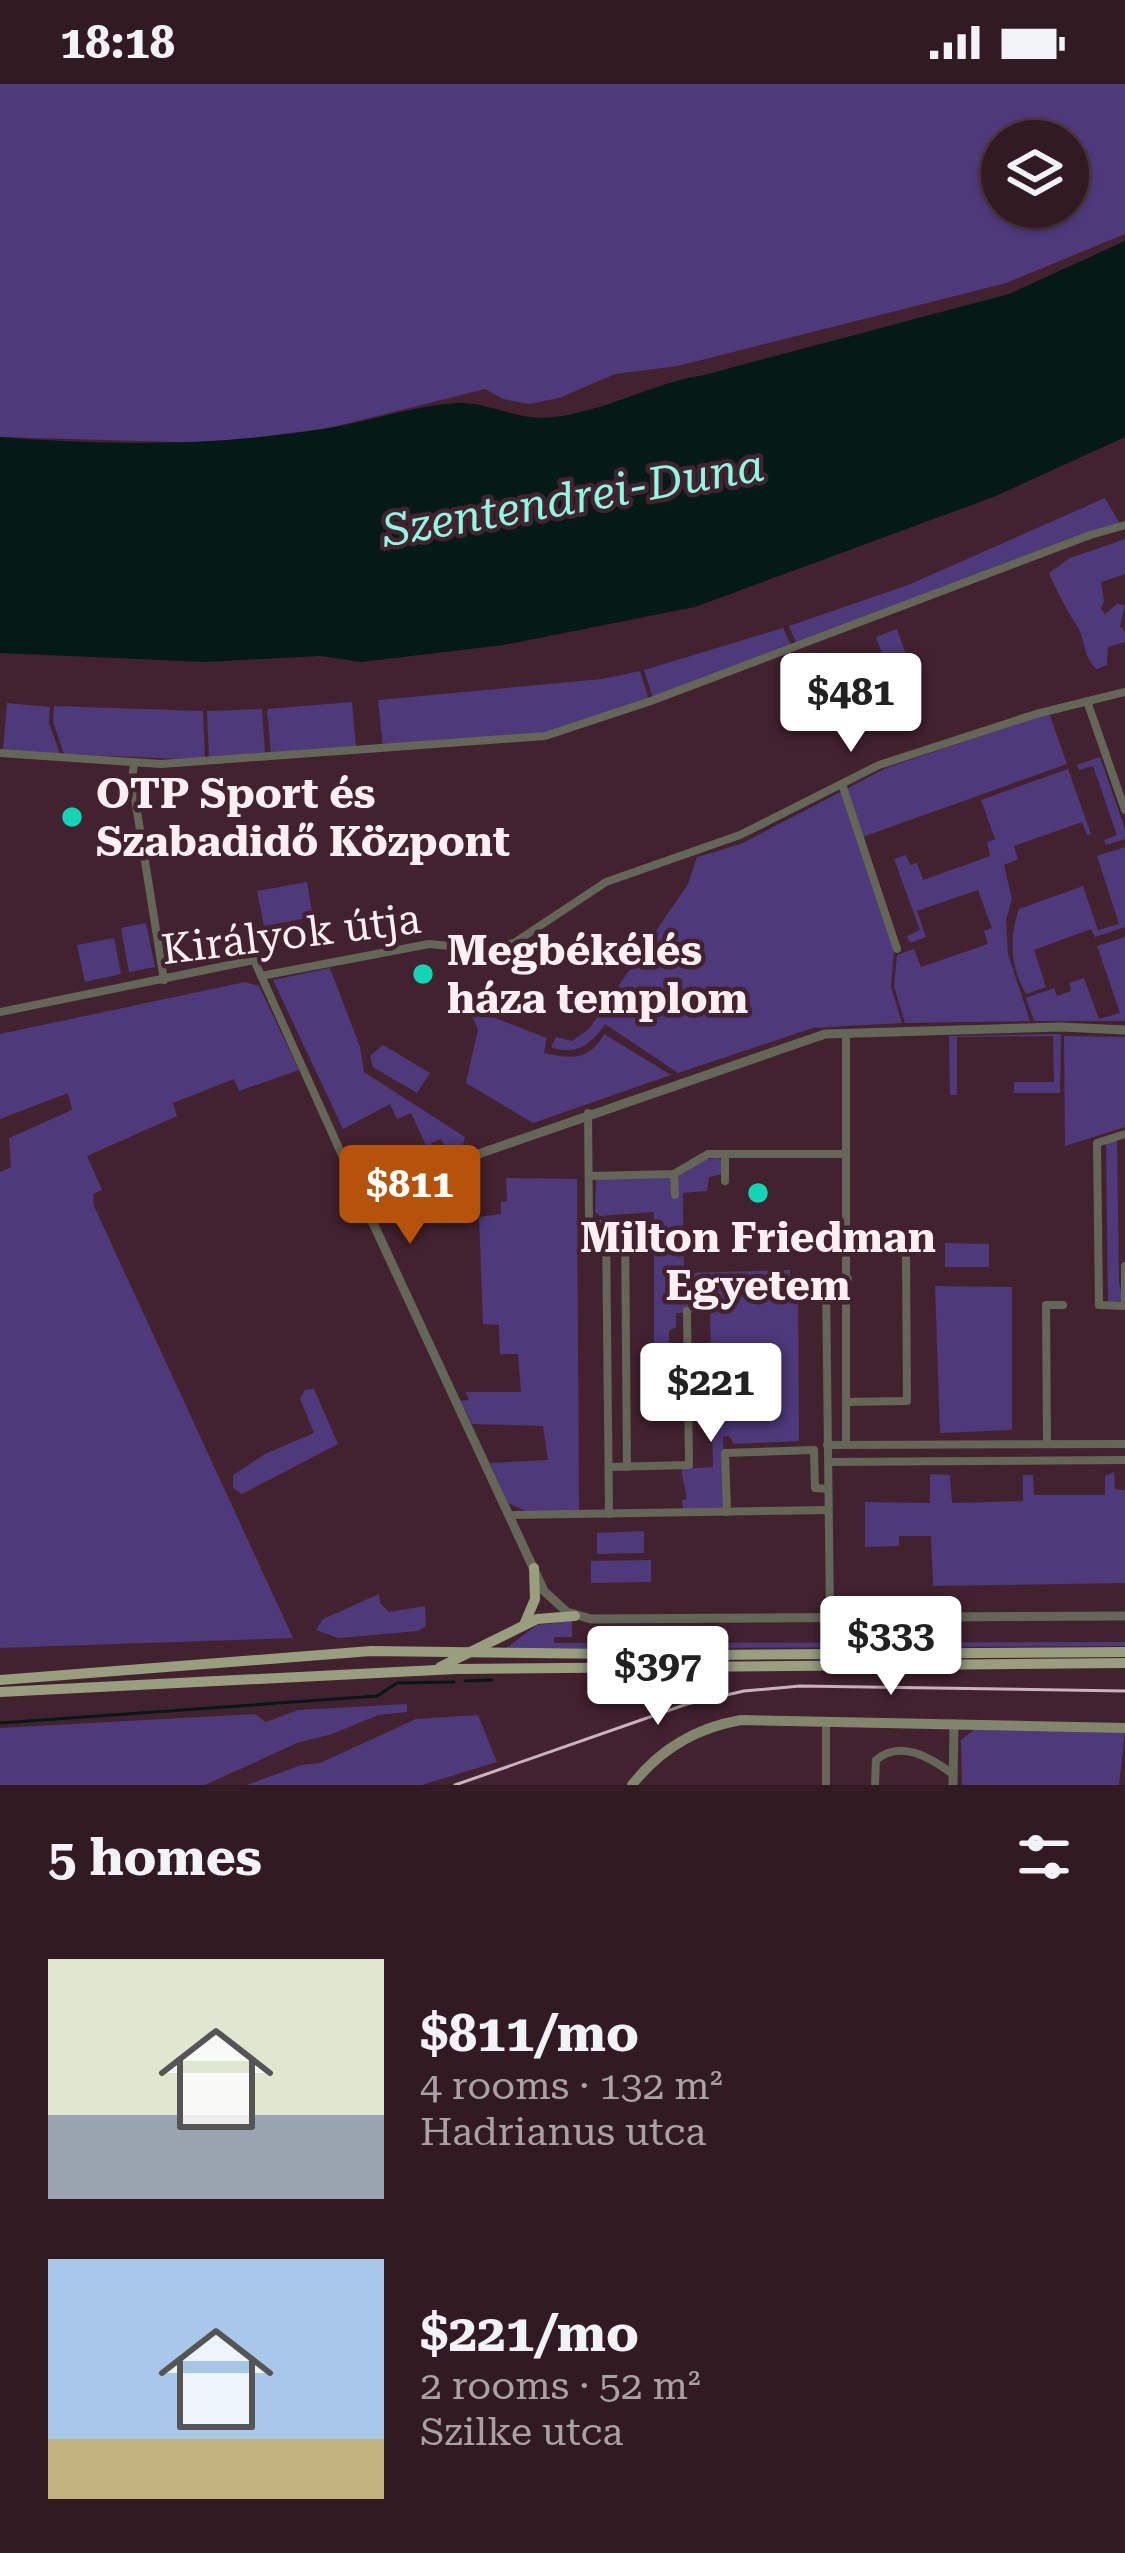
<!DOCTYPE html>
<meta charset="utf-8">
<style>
:root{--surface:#321a23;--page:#3d2730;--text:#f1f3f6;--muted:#a8a1a6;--line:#4d3841;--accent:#b45309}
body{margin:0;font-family:"Roboto Serif",serif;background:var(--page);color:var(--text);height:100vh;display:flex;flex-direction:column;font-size:45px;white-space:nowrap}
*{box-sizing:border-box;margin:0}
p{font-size:39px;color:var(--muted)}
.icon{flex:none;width:66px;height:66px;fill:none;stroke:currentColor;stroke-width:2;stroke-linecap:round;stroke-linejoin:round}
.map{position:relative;height:1701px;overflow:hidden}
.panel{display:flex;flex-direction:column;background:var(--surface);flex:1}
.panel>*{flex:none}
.tools{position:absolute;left:981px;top:36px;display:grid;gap:24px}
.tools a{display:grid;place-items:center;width:108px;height:108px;border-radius:50%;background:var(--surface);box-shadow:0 3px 9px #0004,0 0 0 3px var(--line);font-size:60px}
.price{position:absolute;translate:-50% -102px;padding:0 27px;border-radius:12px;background:#fff;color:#222;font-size:39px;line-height:78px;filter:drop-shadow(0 3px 6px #0008)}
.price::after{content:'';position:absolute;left:50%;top:72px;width:36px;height:27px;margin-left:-18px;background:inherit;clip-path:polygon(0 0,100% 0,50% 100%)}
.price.active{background:var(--accent);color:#fff}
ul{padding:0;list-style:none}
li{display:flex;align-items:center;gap:36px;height:300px;padding:0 48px}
li span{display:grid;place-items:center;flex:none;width:336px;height:240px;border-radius:0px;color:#555}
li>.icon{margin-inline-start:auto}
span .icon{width:144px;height:144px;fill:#fffc;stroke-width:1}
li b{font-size:51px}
h2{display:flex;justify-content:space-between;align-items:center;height:144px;padding:0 48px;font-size:51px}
.status{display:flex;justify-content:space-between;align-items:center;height:84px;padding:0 60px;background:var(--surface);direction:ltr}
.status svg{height:33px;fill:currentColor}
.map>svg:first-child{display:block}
.green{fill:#4e397a;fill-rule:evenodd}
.water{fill:#041a15}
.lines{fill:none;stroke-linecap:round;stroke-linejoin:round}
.stream{stroke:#041a15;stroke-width:3}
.minor{stroke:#646657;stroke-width:8}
.tertiary{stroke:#646657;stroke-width:9}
.secondary{stroke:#81866d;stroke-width:10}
.primary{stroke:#989e7e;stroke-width:10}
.tram{stroke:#c8b4bc;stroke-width:3}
.poi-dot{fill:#11d5b4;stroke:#43222f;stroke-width:4.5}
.labels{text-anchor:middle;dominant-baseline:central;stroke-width:9;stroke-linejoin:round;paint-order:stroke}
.poi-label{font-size:42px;font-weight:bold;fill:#fdeff4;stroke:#43222f;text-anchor:start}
.street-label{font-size:42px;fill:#fdeff4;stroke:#43222f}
.water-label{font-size:45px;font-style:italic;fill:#8dfde1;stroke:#43222f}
</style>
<div class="status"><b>18:18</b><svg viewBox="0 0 49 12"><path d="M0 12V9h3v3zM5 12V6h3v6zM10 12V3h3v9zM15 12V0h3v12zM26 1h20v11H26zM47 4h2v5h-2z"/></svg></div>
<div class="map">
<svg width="1125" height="1701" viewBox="0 0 1125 1701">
<rect width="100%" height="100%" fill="#43222f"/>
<!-- green -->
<g class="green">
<path d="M0,0H1125V150L1006,199L678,282L615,290L559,314L529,320L503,315L485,305L329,344L211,359L0,353ZM1002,57H1068V123H1002Z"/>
<polygon points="1105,414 1120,440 1076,452 796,559 789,542 908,501"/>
<path d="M1125,455V490L1101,498L1104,517L1101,525L1105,530L1117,520L1125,521L1120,542L1125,547V558L1108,563L1107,581L1097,585C1083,574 1086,557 1077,542C1066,525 1057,508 1049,489L1070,474Z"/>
<polygon points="783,544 791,561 653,614 644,586"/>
<polygon points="897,545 911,585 891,593 876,553"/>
<polygon points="640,587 649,616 551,648 383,663 378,616 602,595"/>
<polygon points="352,618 356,664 271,670 267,625"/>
<polygon points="7,619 50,623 49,639 60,670 3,666"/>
<polygon points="54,622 203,627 205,676 64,670 53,638"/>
<polygon points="262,625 265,670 209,676 207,627"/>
<path d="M1049,629L1067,680L857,755L894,865L891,903L902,939L813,944L678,989L605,940C590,961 577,972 551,963L556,953L572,957L589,945L688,800L697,773L741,760L886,684Z"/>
<polygon points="1100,673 1125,745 1125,755 1106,761 1104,756 1117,751 1093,682 1079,686 1077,681"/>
<polygon points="1068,685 1091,750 1087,751 1082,738 1014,762 1018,775 1004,781 1012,815 1006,836 1008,870 1030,937 905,939 894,902 897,871 914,865 921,883 988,860 984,847 992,844 978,806 917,827 926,853 910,859 907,852 920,846 894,775 906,771 910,781 917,779 923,796 990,772 987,758 995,755 981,716"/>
<path d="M1125,763V843L1095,853L1091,845L1034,866L1046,903L1026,910C1011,884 1008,856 1019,825L1083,802L1098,846L1119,840L1097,772Z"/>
<polygon points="307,798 313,833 264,842 257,807"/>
<polygon points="146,839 155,883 129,888 121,844"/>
<polygon points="1125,853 1125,937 1034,937 1026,914 1054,904 1057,912 1071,907 1069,899 1084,894 1099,935 1120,929 1097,862"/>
<polygon points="114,854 121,890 85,898 77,861"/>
<polygon points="330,884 360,963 364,988 465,1053 463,1061 447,1066 441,1055 431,1059 434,1068 430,1070 411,1029 397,1035 390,1020 343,1045 273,896"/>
<polygon points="245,898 259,902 299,986 239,1007 234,995 173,1019 177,1032 87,1072 102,1106 93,1110 94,1122 293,1554 0,1564 0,1088 11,1083 9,1054 72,1026 68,1009 0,1035 0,950"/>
<path d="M459,906L480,915L485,930L547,954L544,969C570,975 590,977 604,950L671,991L533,1039L466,999L478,945Z"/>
<polygon points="1061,950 1060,1009 1014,1009 1014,998 1054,998 1053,952 957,953 957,1011 950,1011 949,952"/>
<polygon points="1064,952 1125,953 1125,1043 1065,1062"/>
<polygon points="383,961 430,989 417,1009 373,983 370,972"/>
<polygon points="1117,1055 1119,1198 1123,1217 1108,1219 1106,1058"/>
<polygon points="718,1074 724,1077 723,1090 709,1093 707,1107 683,1109 684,1189 790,1186 790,1192 798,1192 799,1357 734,1360 729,1352 723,1353 724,1425 683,1426 682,1416 687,1415 681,1385 713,1383 710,1228 676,1229 676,1243 669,1247 669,1265 677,1265 676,1283 654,1283 654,1128 600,1132 595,1128 596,1095 677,1093 706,1075"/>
<polygon points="466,1081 467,1091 458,1093 463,1133 442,1133 442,1090"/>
<polygon points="438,1092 437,1137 388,1138 378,1114"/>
<polygon points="506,1094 577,1095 579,1427 528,1428 508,1419 490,1379 548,1376 543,1342 472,1340 461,1317 469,1316 466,1308 521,1308 518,1270 500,1270 499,1241 483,1240 479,1133 501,1130 501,1118 507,1117"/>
<polygon points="945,1159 989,1160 989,1183 945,1183"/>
<polygon points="935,1202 1012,1203 1012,1346 940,1349"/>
<polygon points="314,1305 338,1360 242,1410 233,1404 233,1391 265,1370 314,1349 300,1315 305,1306"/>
<polygon points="1114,1388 1115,1405 1125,1406 1125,1499 933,1502 931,1452 899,1452 899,1462 865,1463 865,1418 930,1419 930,1390 950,1391 952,1419 1023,1417 1023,1391 1033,1391 1034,1411 1105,1411 1105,1392"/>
<polygon points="644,1447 644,1469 597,1470 597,1449"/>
<polygon points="651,1476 651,1498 591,1499 591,1477"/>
<polygon points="379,1510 380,1519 389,1528 425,1522 426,1542 418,1547 339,1554 316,1546 323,1535"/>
<polygon points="572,1537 572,1553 554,1553 554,1559 1125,1558 1125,1562 505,1565 537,1541"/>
<polygon points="407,1620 407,1628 378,1631 332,1650 297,1659 205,1701 0,1701 0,1644 255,1630 266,1638 298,1626"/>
<polygon points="478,1631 497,1678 422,1701 247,1701 301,1681 320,1679 416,1635"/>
<polygon points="976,1644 1125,1648 1119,1701 962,1701 961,1656"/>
</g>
<!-- water -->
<path class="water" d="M1125,157V353L996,412L695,523L504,561L361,578L321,572L205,578L0,569V353C109,362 221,362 329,344C371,337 413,322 455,319C487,317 518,338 554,333C606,327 653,299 704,291L1009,210Z"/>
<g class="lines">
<!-- stream -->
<g class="stream">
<polyline points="465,1597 492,1596"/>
<polyline points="0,1639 377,1612 397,1599 454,1598"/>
</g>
<!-- minor -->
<g class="minor">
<polyline points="1087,617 1125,726"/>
<polyline points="0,669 161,680 545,652 651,617 1090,451 1125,441"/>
<polyline points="134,679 132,696 164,896"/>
<polyline points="842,700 897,865"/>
<polyline points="261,892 429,860 485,865 514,859 606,798 740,751 879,681 1036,630 1125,608"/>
<polyline points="0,928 254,876 360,1111"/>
<polyline points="846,949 846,1361"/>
<polyline points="588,1029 589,1140 606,1140 609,1430"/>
<polyline points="1125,1050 1097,1059 1099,1221 1125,1222 1125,1182"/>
<polyline points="674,1090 675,1111"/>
<polyline points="589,1092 674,1090 708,1070 844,1070"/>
<polyline points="725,1097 725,1071"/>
<polyline points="606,1140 625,1141 627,1383"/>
<polyline points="846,1318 907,1317 906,1165"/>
<polyline points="1047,1359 1046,1221 1063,1221"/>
<polyline points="827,1361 1125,1360"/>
<polyline points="828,1378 1125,1376"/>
<polyline points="609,1383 689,1381 687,1227"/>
<polyline points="727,1428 725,1369 814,1366 815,1404 828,1405"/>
<polyline points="509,1431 828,1426"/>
<polyline points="830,1535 826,1196 848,1195"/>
<polyline points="826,1637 826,1701"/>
<path d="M875,1701L876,1676C901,1655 931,1674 953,1690"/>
</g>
<!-- tertiary -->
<g class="tertiary">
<polyline points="1125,946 1061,943 825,950 360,1111 544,1507 567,1528 591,1535 1125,1532"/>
<polyline points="953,1701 954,1640"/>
</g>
<!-- secondary -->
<path class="secondary" d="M632,1701C660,1665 695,1644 741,1636L1125,1644"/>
<!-- primary -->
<g class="primary">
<polyline points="524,1541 535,1515 534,1484"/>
<polyline points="440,1583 537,1535 575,1532"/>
<polyline points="0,1596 371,1567 708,1571 1125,1568"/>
<polyline points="0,1608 456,1585 1125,1579"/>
</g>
<!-- tram -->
<polyline class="tram" points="455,1701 687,1620 744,1607 800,1602 1125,1607"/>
</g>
<!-- markers -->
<g class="poi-dot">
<circle cx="72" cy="733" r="12"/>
<circle cx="423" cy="890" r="12"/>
<circle cx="758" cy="1109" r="12"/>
</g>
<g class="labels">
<!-- poi labels -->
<g class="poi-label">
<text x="96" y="709">OTP Sport és<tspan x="96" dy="48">Szabadidő Központ</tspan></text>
<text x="447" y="866">Megbékélés<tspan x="447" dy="48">háza templom</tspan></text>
<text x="758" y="1153" text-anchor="middle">Milton Friedman<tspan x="758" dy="48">Egyetem</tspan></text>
</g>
<!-- street labels -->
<g class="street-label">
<text transform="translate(291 850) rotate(-7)">Királyok útja</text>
</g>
<!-- water labels -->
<g class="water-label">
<text transform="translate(573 414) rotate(-10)">Szentendrei-Duna</text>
</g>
</g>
</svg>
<div class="tools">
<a><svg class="icon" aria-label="layers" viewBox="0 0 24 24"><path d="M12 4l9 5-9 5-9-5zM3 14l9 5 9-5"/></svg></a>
</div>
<b class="price" style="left:851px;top:671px">$481</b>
<b class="price active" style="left:410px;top:1163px">$811</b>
<b class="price" style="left:711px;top:1361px">$221</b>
<b class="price" style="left:891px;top:1614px">$333</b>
<b class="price" style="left:658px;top:1644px">$397</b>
</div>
<section class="panel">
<h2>5 homes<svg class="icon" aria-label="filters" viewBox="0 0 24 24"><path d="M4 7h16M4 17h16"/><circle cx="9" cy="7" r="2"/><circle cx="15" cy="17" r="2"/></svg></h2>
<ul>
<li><span style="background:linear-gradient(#dfe7d0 65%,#9aa5b1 0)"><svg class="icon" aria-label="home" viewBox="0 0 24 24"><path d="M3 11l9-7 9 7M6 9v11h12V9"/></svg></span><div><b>$811/mo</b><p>4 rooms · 132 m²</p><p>Hadrianus utca</p></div></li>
<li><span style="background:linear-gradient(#a9c7e8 75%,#c2b280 0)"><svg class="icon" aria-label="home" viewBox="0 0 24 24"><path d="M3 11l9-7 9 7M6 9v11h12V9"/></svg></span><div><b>$221/mo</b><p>2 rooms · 52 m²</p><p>Szilke utca</p></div></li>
</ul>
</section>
